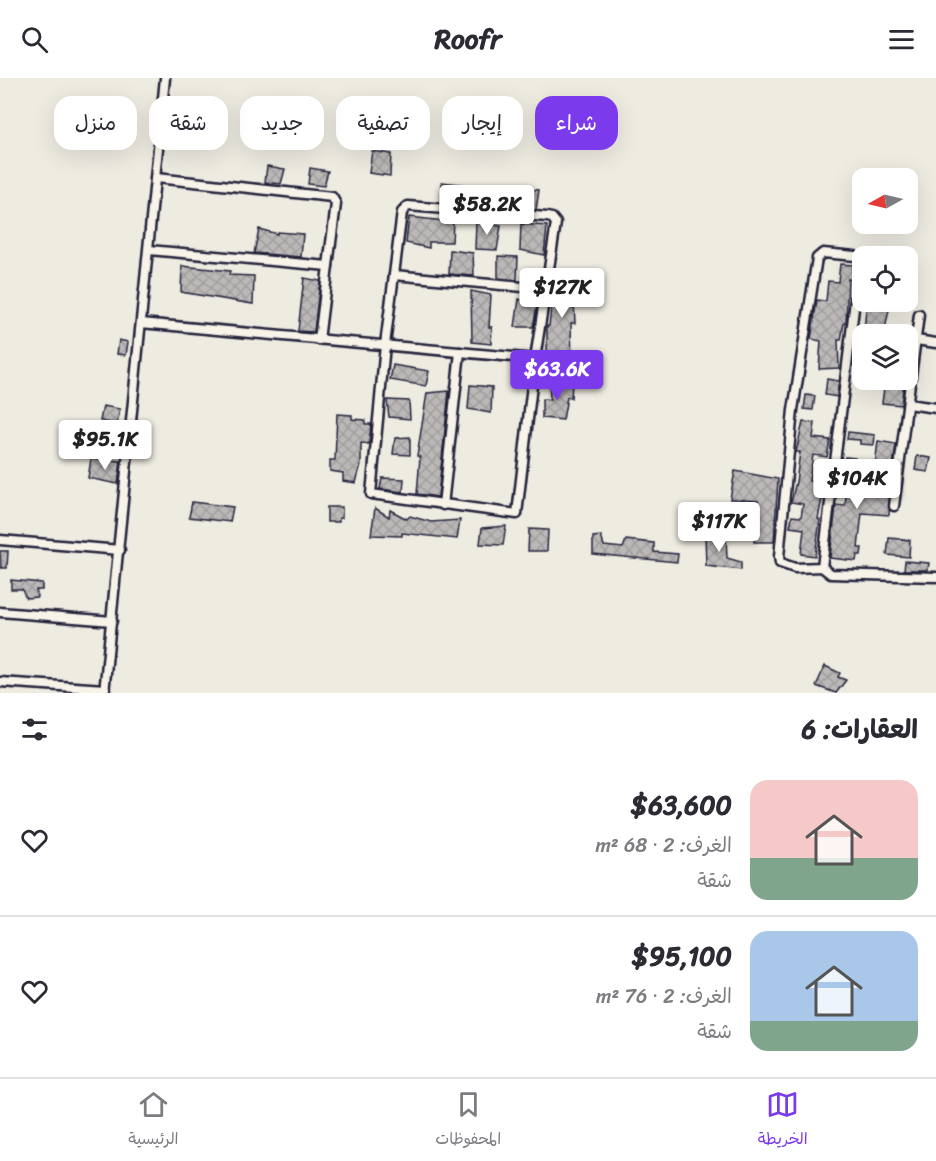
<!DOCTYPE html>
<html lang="ar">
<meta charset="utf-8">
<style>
:root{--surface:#fff;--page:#f7f7f7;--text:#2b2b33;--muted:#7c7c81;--line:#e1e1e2;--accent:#7c3aed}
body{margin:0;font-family:Sriracha,"Playpen Sans Arabic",sans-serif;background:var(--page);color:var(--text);direction:rtl;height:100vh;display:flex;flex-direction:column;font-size:22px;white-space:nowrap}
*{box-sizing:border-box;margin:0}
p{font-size:20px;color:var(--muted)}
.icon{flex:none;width:33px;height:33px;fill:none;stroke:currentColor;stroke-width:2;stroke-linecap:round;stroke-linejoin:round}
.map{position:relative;height:615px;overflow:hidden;direction:ltr}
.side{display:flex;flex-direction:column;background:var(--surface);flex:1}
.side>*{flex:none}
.banner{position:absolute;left:18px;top:18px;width:600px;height:54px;direction:rtl;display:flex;gap:12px}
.needle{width:39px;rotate:262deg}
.tools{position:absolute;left:852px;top:90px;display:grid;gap:12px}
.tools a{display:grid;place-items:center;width:66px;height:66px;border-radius:12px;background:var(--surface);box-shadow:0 6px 24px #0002;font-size:30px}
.price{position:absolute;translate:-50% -51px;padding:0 14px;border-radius:6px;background:#fff;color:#222;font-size:20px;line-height:39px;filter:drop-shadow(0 2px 3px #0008)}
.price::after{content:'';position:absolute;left:50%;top:36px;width:18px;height:14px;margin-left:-9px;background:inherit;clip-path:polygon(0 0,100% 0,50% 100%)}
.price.selected{background:var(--accent);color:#fff}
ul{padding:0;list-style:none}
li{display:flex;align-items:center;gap:18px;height:150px;padding:0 18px}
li+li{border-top:2px solid var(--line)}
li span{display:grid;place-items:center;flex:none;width:168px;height:120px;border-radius:18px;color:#555}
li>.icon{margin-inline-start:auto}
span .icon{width:72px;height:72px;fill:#fffc;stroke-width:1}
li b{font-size:26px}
h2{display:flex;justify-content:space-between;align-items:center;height:72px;padding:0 18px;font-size:26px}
.chip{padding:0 21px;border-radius:18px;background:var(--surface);box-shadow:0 6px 24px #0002;font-size:21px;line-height:54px}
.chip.selected{background:var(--accent);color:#fff}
header{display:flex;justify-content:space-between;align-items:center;height:78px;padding:0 18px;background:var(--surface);font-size:27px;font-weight:700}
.dock{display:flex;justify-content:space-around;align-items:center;height:84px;border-top:2px solid var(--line);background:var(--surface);font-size:16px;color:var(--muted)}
.dock a{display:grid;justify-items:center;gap:3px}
.dock .selected{color:var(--accent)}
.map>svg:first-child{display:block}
.building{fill:url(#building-cross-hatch);stroke:#22223b;stroke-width:1.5}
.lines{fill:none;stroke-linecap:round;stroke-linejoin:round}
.street-casing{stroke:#22223b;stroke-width:13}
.street{stroke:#f7f3e8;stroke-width:8}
</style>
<header><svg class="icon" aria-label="menu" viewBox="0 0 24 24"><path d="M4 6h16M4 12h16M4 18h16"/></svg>Roofr<svg class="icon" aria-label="search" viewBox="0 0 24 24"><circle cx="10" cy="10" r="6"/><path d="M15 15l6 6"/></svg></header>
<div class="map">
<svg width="936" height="615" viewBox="0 0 936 615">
<defs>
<pattern id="building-cross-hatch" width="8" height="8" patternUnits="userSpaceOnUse" patternTransform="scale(1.5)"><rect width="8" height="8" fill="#bbb8b7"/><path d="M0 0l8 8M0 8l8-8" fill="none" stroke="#a09e9e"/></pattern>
</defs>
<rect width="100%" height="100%" fill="#eeebe1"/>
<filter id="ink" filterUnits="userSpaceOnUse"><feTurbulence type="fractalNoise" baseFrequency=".0167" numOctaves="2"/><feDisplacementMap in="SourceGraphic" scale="12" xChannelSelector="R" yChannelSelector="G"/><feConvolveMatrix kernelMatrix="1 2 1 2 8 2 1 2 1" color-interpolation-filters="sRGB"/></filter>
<g filter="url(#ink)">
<!-- building -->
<g class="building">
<polygon points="372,73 391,76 390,98 369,95"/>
<polygon points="267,88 285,91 281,106 265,104"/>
<polygon points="310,90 328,93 324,108 308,106"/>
<polygon points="442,104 466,107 465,126 441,124"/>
<polygon points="516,110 539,112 536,132 513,130"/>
<polygon points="409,139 453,144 452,164 429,164 429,170 406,165"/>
<polygon points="476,144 501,148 497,172 475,171"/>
<polygon points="521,146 547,148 544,177 520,172"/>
<polygon points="259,151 277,156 277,154 303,156 301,179 254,175"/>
<polygon points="450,172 473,175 474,198 449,196"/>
<polygon points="498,178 518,179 517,202 498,200"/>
<polygon points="840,186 853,187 851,202 848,201 846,245 844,245 841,262 838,262 839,290 819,291 821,263 811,261 817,222 826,223 828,203 838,204"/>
<polygon points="182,188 230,193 229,197 254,198 253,226 181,214"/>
<polygon points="555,196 579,200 577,222 574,222 575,245 571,245 572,285 547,284 547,248 549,248"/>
<polygon points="304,200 320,203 314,254 298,253"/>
<polygon points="471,213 491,217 489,249 492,249 491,266 472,264"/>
<polygon points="519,221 537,228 533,249 515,249"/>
<polygon points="866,230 889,232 884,256 864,256"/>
<polygon points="119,262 128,264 126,277 117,276"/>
<polygon points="393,287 429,293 426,308 390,302"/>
<polygon points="827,301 839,303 837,319 825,317"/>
<polygon points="885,302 904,304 901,327 882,325"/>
<polygon points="549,303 572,305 571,320 567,319 563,342 542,340 542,321 550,322"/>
<polygon points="470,307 492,309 491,335 468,331"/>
<polygon points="449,313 438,419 417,416 420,379 417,378 427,315"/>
<polygon points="806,317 815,318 813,332 804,331"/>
<polygon points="387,322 409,323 410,341 389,339"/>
<polygon points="103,328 120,331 117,346 100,343"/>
<polygon points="337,336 352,337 352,341 365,342 365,346 371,346 369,366 361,365 361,386 356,405 343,403 343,395 330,393 330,382 335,382"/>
<polygon points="803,344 815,345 813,360 830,362 827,379 813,377 809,403 825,405 818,441 820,442 815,478 801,476 804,451 790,449 792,438 801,439 803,426 791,424 796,404 800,374 796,374"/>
<polygon points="848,354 875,357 874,367 860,366 860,362 847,361"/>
<polygon points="410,359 410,377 393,376 395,360"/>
<polygon points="878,363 896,366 893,389 875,387"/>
<polygon points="917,378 931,380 928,394 915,392"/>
<polygon points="845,379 855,380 853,395 869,397 868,402 891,403 889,437 862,435 858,470 862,470 861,477 857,477 856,483 830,480 836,427 845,428 847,408 840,408"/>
<polygon points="91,381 121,383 118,406 88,400"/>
<polygon points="735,393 778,401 774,464 754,464 758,423 730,421"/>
<polygon points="382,400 404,401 403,414 380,411"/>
<polygon points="192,424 233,429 230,444 189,439"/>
<polygon points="327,429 342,429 342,440 339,440 339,444 327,444"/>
<polygon points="375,430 389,439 390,432 407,441 410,438 431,444 460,442 457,461 402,455 402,458 371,457"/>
<polygon points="506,448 503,467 480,466 482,450"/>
<polygon points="529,451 548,452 547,473 528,473"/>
<polygon points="705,456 726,458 727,480 741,484 741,492 706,488"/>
<polygon points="601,458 604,468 623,470 626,462 654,465 654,474 678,476 677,484 593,476 593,459"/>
<polygon points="889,460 910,462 909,479 887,477"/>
<polygon points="0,473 8,473 7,490 1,490"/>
<polygon points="905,483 929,485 928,492 904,492"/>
<polygon points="11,502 42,505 42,512 36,512 37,519 26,520 22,511 11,511"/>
<polygon points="825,588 840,595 838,599 846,602 836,615 816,608"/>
</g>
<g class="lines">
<defs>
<g id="street">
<polygon points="408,128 547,139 552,140 556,145 535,281 517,436 371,416 385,267 402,134"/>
<polyline points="149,172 328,188 336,126 332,119 156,100"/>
<polyline points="394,197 545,211"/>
<polyline points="141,245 535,281"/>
<polyline points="319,262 328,188"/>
<polyline points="916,262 936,265"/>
<polyline points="908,326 936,330"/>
<polyline points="443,427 460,274"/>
<polyline points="894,428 919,237"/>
<polyline points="0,462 120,472"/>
<polyline points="822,489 795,490 780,485 779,479 793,332 817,180 823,175 855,178 860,182 822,489 831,496 936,499"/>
<polyline points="0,534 112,543"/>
<polyline points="0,604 105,611"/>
<polyline points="104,615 165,0"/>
</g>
</defs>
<!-- street casing -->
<use href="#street" class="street-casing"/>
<!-- street -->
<use href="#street" class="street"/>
</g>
</g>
</svg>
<div class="tools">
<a><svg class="needle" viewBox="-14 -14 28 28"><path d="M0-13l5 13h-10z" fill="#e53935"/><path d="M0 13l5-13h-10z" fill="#7c7c81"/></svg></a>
<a><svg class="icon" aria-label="locate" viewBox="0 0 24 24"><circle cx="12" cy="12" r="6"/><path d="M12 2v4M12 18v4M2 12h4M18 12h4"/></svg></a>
<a><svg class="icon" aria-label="layers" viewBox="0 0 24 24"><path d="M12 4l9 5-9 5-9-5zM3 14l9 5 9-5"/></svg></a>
</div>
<b class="price" style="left:487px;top:158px">$58.2K</b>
<b class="price" style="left:562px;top:241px">$127K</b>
<b class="price selected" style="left:557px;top:323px">$63.6K</b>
<b class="price" style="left:105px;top:393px">$95.1K</b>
<b class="price" style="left:857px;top:432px">$104K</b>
<b class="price" style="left:719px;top:475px">$117K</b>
<div class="banner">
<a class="chip selected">شراء</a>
<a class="chip">إيجار</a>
<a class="chip">تصفية</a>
<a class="chip">جديد</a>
<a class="chip">شقة</a>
<a class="chip">منزل</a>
</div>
</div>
<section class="side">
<h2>العقارات: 6<svg class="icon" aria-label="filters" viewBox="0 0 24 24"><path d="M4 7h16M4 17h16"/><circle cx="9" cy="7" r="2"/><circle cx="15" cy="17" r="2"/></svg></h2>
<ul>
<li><span style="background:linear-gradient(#f6c9c9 65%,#7fa58c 0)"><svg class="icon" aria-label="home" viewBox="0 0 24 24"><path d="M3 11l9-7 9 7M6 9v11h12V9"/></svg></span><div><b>$63,600</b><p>الغرف: 2 · 68 m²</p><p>شقة</p></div><svg class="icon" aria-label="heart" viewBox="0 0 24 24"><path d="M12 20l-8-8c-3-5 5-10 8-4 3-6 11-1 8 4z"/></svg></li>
<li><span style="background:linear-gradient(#a9c7e8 75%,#7fa58c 0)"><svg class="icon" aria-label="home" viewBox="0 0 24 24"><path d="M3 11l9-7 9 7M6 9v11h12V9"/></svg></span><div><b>$95,100</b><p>الغرف: 2 · 76 m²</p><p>شقة</p></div><svg class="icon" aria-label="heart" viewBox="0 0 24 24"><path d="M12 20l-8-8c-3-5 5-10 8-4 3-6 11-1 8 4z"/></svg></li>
</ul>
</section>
<nav class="dock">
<a class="selected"><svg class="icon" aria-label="map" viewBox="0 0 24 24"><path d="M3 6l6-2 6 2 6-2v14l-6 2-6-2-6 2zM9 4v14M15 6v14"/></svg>الخريطة</a>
<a><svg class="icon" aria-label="saved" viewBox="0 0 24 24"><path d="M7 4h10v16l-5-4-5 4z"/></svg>المحفوظات</a>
<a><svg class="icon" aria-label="home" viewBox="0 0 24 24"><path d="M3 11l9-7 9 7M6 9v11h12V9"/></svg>الرئيسية</a>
</nav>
